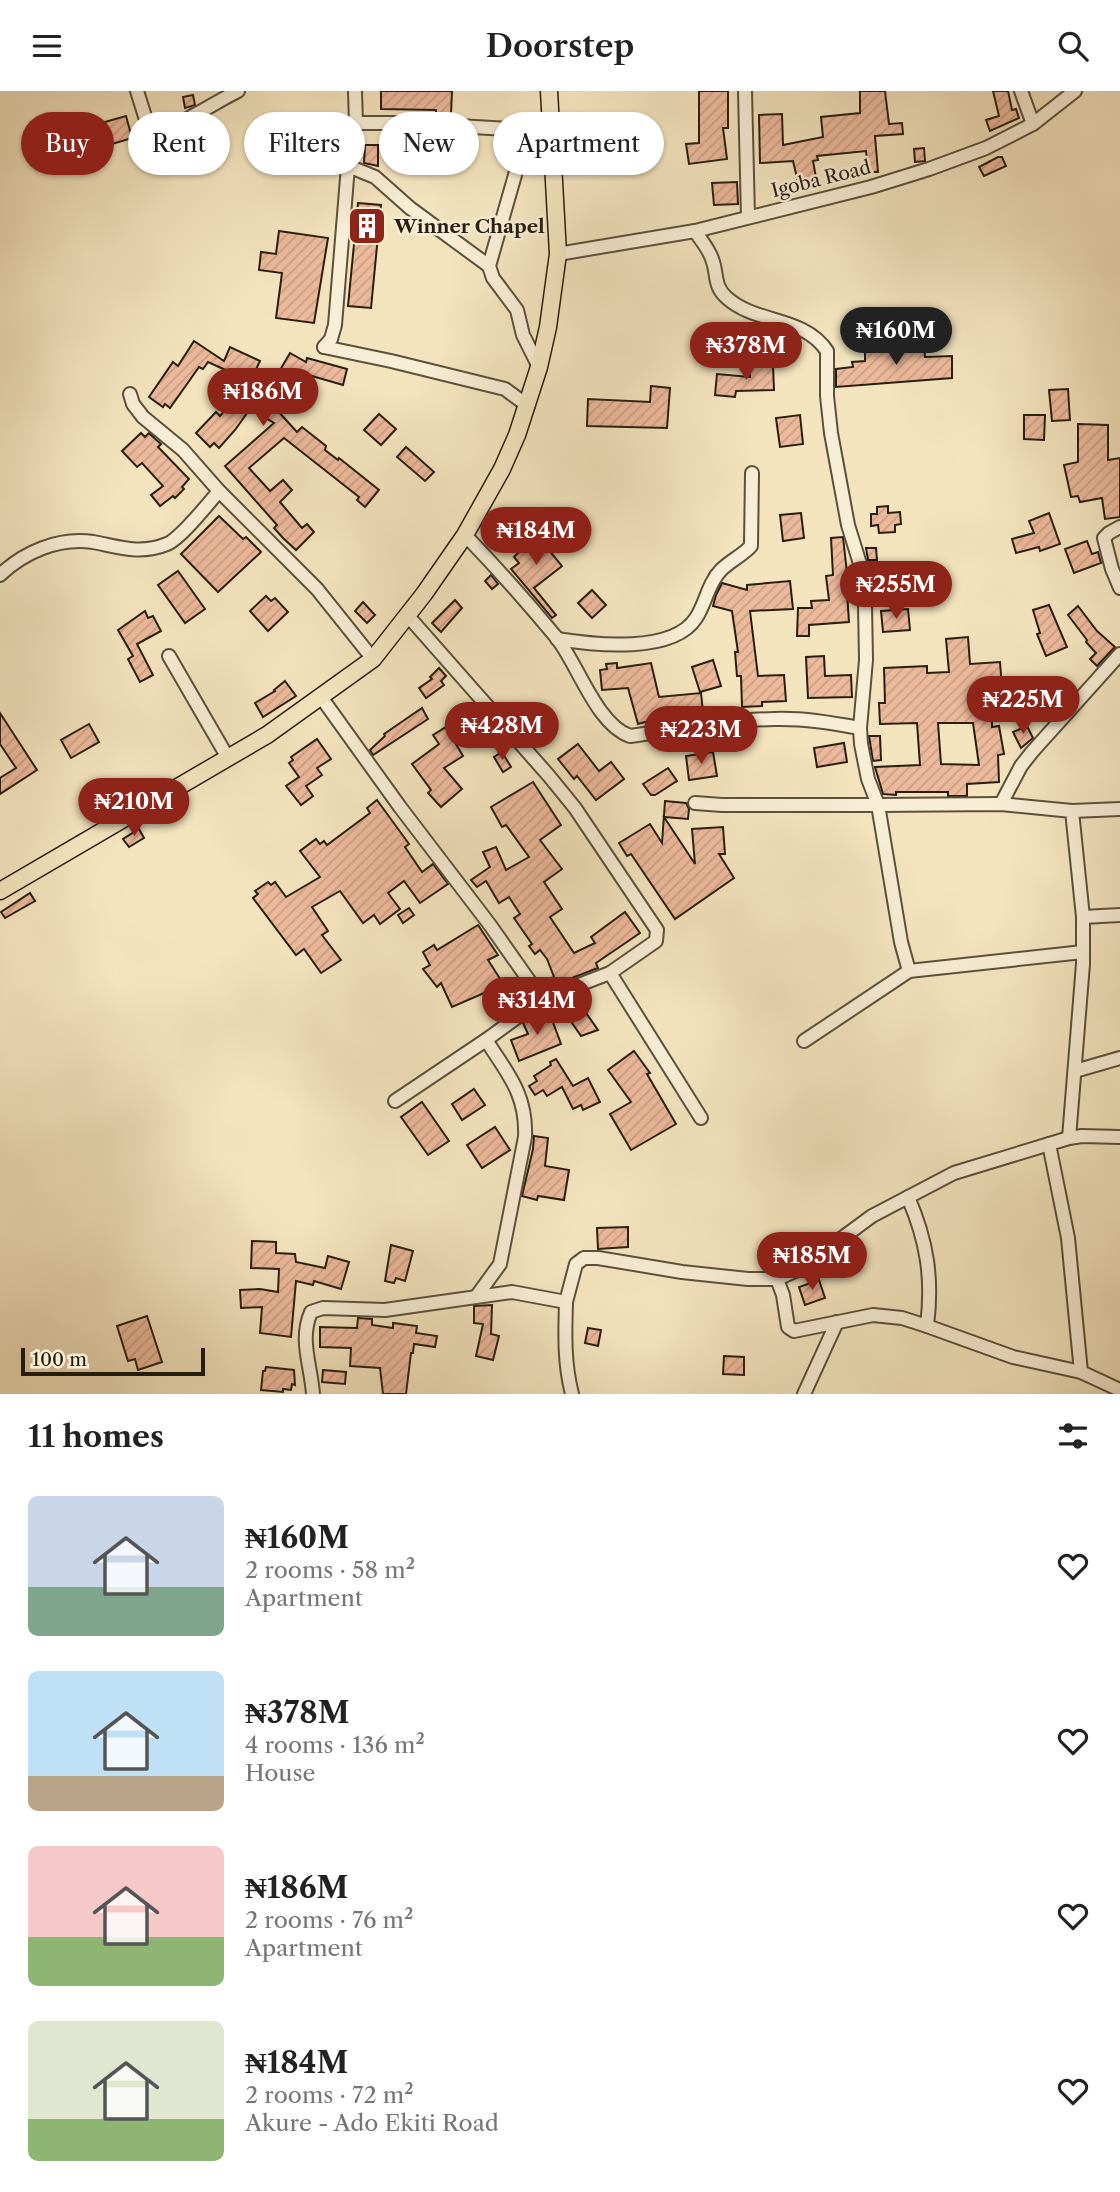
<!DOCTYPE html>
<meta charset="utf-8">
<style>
:root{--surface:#fff;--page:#f6f6f6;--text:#222;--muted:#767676;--accent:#8f2418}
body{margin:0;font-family:"Libre Caslon Text",serif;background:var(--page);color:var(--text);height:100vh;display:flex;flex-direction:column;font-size:26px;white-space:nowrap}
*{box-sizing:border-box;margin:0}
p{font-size:23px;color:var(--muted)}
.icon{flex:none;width:38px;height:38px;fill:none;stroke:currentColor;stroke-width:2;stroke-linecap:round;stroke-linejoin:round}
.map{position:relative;height:1303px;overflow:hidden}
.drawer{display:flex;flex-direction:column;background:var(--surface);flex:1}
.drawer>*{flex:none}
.hud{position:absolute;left:21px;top:21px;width:700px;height:63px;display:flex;gap:14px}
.scale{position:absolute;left:21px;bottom:18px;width:184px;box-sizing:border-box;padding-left:7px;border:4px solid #281e10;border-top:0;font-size:19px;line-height:24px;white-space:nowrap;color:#281e10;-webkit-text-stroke:5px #f8edd5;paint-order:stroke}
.price{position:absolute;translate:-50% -60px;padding:0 16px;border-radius:24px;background:var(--accent);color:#fff;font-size:23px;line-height:46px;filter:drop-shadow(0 2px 4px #0008)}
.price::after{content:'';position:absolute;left:50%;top:42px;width:21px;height:16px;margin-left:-10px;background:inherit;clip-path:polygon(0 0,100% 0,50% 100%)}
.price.current{background:#222;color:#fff}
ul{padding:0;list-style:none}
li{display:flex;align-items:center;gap:21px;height:175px;padding:0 28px}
li span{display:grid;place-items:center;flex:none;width:196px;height:140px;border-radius:10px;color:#555}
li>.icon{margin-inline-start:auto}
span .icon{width:84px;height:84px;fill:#fffc;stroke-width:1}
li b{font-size:30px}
h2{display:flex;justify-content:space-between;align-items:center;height:84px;padding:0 28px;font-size:30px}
.chip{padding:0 24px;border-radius:32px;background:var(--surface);box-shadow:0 2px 5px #0004;font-size:24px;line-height:63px}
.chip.current{background:var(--accent);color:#fff}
header{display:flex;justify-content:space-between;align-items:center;height:91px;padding:0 28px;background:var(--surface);font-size:32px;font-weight:600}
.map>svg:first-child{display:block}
.building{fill:url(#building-hatch);stroke:#281e10;stroke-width:2;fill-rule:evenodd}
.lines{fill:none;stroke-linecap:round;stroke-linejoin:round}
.minor-casing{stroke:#5b503c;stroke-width:16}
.major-casing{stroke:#281e10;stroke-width:19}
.minor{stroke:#f8edd5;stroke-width:12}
.major{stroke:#f4e4be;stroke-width:16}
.labels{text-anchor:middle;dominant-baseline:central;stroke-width:5;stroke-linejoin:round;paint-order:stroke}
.street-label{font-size:19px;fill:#281e10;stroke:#f8edd5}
.poi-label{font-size:19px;font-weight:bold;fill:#281e10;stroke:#f8edd5;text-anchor:start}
</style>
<header><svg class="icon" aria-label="menu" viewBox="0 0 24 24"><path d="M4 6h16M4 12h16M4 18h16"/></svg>Doorstep<svg class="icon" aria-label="search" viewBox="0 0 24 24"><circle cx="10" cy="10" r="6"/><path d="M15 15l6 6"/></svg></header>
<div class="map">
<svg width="1120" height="1303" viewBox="0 0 1120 1303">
<defs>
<pattern id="building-hatch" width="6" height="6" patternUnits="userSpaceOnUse" patternTransform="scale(1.75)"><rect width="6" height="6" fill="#edb99b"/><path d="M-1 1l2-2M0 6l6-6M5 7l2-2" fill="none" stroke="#cb9f84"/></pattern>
</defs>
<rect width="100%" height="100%" fill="#f4e4be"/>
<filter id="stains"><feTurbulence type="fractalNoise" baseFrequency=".00286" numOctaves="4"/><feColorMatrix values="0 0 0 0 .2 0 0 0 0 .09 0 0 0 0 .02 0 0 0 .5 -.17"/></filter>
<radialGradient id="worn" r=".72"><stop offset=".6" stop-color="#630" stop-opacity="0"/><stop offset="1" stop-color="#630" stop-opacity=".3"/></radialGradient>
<!-- building -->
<g class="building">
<polygon points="381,0 452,0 451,23 436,23 436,19 381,18"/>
<polygon points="699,0 728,0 728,37 723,37 727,68 689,73 686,53 699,52"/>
<polygon points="860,0 885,0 889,33 902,32 903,43 875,45 878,81 868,81 866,60 817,65 818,69 813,70 817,92 799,95 793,70 760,72 759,24 782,23 783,54 823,46 821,26 860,22"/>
<polygon points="993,0 1008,0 1012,19 1016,18 1019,27 990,40 986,29 999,25"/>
<polygon points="193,4 195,14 185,17 183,6"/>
<polygon points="126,25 132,47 112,53 105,31"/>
<polygon points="281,39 300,44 291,75 273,70"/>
<polygon points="365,54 378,54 378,75 364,72"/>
<polygon points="924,57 925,70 915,71 914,58"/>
<polygon points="998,66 1002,66 1006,75 984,85 979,76"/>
<polygon points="737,91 738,113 714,114 712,92"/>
<polygon points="358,112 381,114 371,217 348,215"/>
<polygon points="279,140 328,147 314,232 276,227 282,182 259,179 261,161 276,163"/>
<polygon points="194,250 224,270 230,256 260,270 247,297 263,308 290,262 306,271 307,267 347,278 343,294 298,281 276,318 297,341 302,336 326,355 325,359 338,369 339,367 379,399 365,416 357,409 359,406 284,347 249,377 270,400 283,389 292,399 280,411 302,437 307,433 314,441 296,459 283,447 274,437 277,434 225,375 274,332 250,318 235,339 219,357 214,352 210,356 196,342 216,321 220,325 234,307 219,296 230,281 208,271 203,278 199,276 170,317 165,313 163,316 149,306 173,271 178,275"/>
<polygon points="924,252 925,266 952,265 952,287 836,296 836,278 853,276 852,271 865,270 865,261 894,258 894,254"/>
<polygon points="773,275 774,299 736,300 735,306 715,304 717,283 750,286 749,276"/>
<polygon points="651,295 670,297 667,337 587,335 588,308 650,311"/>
<polygon points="1068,298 1070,329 1052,330 1049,299"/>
<polygon points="379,323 396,338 381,354 364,339"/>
<polygon points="800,324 803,353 780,356 776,327"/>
<polygon points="1024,324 1045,324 1044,349 1024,348"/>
<polygon points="1078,333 1108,334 1108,369 1120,367 1120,426 1105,428 1102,407 1080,411 1078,405 1071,406 1064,374 1078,371"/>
<polygon points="141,342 145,346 149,342 152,345 161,353 158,356 189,388 182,396 184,398 175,407 173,405 160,415 151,404 163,395 142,372 137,376 122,360"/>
<polygon points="406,356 434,381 425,390 397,366"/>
<polygon points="888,415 888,422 900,421 901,433 895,434 895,441 879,442 878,434 871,435 871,423 877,423 877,416"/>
<polygon points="801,422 804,447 783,450 780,424"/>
<polygon points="1049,422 1060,453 1040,460 1039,456 1016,462 1012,448 1034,442 1029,430"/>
<polygon points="219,425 243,448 246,446 261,461 218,501 181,463"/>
<polygon points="535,442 562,475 534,497 556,524 552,527 511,478 519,472 514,466 519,461 517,458 533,446"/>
<polygon points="843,446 849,500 847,501 849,531 809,534 809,545 797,545 798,517 812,517 811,510 829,509 826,485 833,484 831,447"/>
<polygon points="1087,450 1092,463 1098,461 1101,472 1074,482 1065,458"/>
<polygon points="866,457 876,457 877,469 868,469"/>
<polygon points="178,480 205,518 185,532 158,494"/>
<polygon points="491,484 498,493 492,498 485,490"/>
<polygon points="790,490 793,518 750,520 758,585 784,584 786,610 762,611 762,615 742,616 741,585 737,585 735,561 738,561 732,520 713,515 716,504 722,492 747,499 747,494"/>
<polygon points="879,490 881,503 873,504 871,491"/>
<polygon points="592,499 606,514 592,527 578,512"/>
<polygon points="266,505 271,510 275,507 288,521 268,540 250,520"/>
<polygon points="455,509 462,517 441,541 432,532"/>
<polygon points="363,511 375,524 367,532 355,520"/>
<polygon points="1049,514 1067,556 1046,565 1037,543 1040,542 1033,519"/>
<polygon points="1078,515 1097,540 1115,556 1097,575 1090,568 1096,562 1086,551 1087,549 1068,524"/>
<polygon points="908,518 910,539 883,541 881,520"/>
<polygon points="145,520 148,527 153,525 161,540 137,553 153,584 140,591 128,568 133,565 118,539"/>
<path d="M968,546L970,573L1000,571L1002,598L992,599V636L999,635L1004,663L998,664L999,691L967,693V705H948V701H896V704L883,703L875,676L920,674L917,632L880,633L879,612H885L884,577L927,575V582L949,581L946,548ZM938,632H973L979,674L941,673Z"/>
<polygon points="824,565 825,585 851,584 852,606 808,607 806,566"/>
<polygon points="713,569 721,595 700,601 692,576"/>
<polygon points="617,572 617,577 651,572 659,606 701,602 703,621 671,624 638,633 628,597 602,599 600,579 607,578 606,573"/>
<polygon points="439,577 446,585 441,590 444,594 426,607 419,597 432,588 430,586"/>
<polygon points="285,590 296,605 263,626 255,612 275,600 274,599"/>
<polygon points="422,617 428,628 373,664 370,659 385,645 384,643"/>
<polygon points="0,622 37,679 0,703 0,687 16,677 0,653"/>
<polygon points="89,633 99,651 71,667 61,649"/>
<polygon points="1027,635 1033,647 1021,657 1013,641"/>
<polygon points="446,636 463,665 444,677 462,698 441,716 428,702 431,699 412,673 439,653 433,644"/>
<polygon points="869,645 880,645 881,669 873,670"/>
<polygon points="317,648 331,668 317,677 322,684 306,695 313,705 301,714 286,695 299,686 289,672 293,669 291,666"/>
<polygon points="844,652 847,671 817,676 814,657"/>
<polygon points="578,653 599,680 611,671 624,688 596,709 577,685 574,688 558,668"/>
<polygon points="502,661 511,676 503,681 494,666"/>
<polygon points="713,661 717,685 689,689 686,665"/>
<polygon points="668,677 677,690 655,704 651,704 643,693"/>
<polygon points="533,691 561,734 540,749 562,778 544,791 562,818 550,826 574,862 595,852 591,846 625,821 640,842 596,872 598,877 554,894 551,887 554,886 547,868 540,859 535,863 529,855 532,853 514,827 520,823 509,806 499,812 486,790 477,796 471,789 490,776 483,761 496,756 506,779 529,766 506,734 502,736 491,716"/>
<polygon points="126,694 128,697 131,695 134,701 111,717 112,719 97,727 91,717 117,703"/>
<polygon points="377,709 409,753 405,756 422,781 433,773 448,793 420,812 404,790 388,802 400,818 380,833 374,824 363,832 340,800 312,816 328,840 322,844 341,869 321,882 304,858 296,864 253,807 258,803 255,800 268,791 271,794 275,791 286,806 320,786 300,760 316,748 320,753 324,750 327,754 370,722 367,717"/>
<polygon points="665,710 686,712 689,718 688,728 664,726 695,773 692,738 723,736 725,763 719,763 734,787 675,828 631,763 627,765 619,752 650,733 662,752"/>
<polygon points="139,738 144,747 129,756 123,748"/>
<polygon points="30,802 35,810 5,827 1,821"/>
<polygon points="409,817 414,824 403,832 398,824"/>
<polygon points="478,834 498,864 488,869 513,908 495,919 484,902 452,916 441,892 437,896 423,878 430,874 423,861 434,854 437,859"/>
<polygon points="548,918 561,953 519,970 511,949 528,943 523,932"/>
<polygon points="584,919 598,939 581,945 570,929"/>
<polygon points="634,960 650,982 647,983 676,1033 631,1059 610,1023 631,1011 608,979"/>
<polygon points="556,968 573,995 588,987 600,1011 583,1019 581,1014 573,1018 562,996 547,1005 543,999 535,1004 529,995 537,990 534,985 551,974 550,971"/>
<polygon points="474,998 485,1014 462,1029 452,1013"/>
<polygon points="422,1011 449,1050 428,1064 401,1026"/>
<polygon points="495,1036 510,1059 482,1077 467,1054"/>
<polygon points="534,1045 548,1047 545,1075 569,1079 564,1109 538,1105 537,1109 522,1105 533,1058"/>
<polygon points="628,1136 628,1156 598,1158 597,1137"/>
<polygon points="252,1150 276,1151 276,1162 295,1163 296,1171 325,1177 328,1165 349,1171 341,1198 314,1190 313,1194 296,1190 291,1246 260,1242 262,1216 241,1217 240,1199 260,1198 278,1201 279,1178 251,1177"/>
<polygon points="391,1154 413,1160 405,1190 396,1187 394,1192 385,1190"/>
<polygon points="819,1189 825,1207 805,1214 799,1196"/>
<polygon points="492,1214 491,1243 499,1245 493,1269 476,1265 483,1233 474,1232 474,1215"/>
<polygon points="147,1225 162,1271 138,1279 135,1268 128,1270 117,1235"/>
<polygon points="358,1227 372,1228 372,1234 393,1237 393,1232 417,1235 416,1242 437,1245 435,1256 414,1253 413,1262 411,1262 406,1303 383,1303 380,1277 350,1275 351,1257 320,1256 320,1236 357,1237"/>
<polygon points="588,1237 601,1239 598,1255 585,1252"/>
<polygon points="724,1265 744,1266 744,1284 723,1283"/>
<polygon points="266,1276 294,1279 295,1294 292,1293 291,1299 283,1298 283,1301 261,1299 263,1280 265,1280"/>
<polygon points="323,1279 346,1281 345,1293 322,1291"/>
</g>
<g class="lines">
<defs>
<g id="minor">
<path d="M137,0L148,35L157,41C175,40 182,30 198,22C211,15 224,7 238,0"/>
<polyline points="745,0 748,126"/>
<polyline points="1021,0 1033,33"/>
<polyline points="356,32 406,32 525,39 527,42 489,175 493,187 517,219 523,244 539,276"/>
<polyline points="348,75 375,86 410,117 489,175"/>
<path d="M695,140C700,148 709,158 712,168C718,183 713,195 727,207C756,233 804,225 827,260V305L831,342L848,434L861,476L865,514L866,569L860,637L861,653L868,688L878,714L1001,713L1072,720L1083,826V873L1069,1047"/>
<polyline points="558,163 695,140 871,96 929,78 986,57 1033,33 1075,0"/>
<polyline points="324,256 331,248 335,234 348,75 356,32 355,0"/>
<polyline points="324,256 391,270 505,298 528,315"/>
<polyline points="130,303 133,313 143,326 183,359 219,400 317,498 373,568"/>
<polyline points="1120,436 1109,442 1104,447 1112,478 1120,497"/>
<path d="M465,444C497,477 527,511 556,546C578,573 596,633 630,645C678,638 725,629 774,628C803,627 832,632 860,637"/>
<path d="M0,484C24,461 59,446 93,451C119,456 140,464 167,453C181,447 208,413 219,400"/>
<path d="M408,525L549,685L575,717L657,839L656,850L610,882L542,908L486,949C508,983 527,1004 525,1046L500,1173L476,1206"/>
<path d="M557,548C594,554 673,563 696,527C706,512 708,492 721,479C730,470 743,464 751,455L752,382"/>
<polyline points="169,565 228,667"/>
<polyline points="321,606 400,716 490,834 542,908"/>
<polyline points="695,712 722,714 878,714 901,851 909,880 1083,861"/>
<polyline points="1001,713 1021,675 1032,661 1120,563"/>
<polyline points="1072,720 1120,718"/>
<polyline points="1083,826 1120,824"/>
<polyline points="610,882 701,1027"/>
<polyline points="804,950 909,880"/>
<polyline points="1075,980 1120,967"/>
<polyline points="395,1010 486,949"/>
<polyline points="1049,1053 1068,1147 1081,1281"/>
<path d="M908,1106C927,1150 933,1187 927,1235L1013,1266L1081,1281L1120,1299"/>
<polyline points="777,1188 783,1204 788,1236 794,1240 873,1224 902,1227 927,1235"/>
<path d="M566,1211C565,1243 564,1272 572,1303"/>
<path d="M313,1303C311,1274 299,1249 311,1221L323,1217L385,1219L512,1201L566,1211L576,1173L584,1167H598L682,1181L748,1188H777L800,1178L872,1125L954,1082L1069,1047L1082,1045L1120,1046"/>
<polyline points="804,1303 837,1231"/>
</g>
<polyline id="major" points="0,800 267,644 373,568 424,503 465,444 502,378 517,344 539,276 548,236 558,163 549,0"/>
</defs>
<!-- minor casing -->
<use href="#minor" class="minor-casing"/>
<!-- major casing -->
<use href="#major" class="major-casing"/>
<!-- minor -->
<use href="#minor" class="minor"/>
<!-- major -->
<use href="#major" class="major"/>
</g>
<!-- icons -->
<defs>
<symbol id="building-square" viewBox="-11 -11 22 22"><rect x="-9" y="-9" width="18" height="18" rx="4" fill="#8f2418" stroke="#f8edd5"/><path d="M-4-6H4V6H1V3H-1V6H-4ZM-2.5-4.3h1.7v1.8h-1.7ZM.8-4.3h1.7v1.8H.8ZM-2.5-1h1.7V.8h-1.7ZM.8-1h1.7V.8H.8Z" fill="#fff"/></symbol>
</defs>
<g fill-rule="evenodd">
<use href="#building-square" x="345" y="113" width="44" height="44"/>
</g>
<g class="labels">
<!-- street labels -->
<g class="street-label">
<text transform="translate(821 88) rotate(-14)">Igoba Road</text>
</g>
<!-- poi labels -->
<g class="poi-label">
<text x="394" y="135">Winner Chapel</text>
</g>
</g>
<rect width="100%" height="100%" filter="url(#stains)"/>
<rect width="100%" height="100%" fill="url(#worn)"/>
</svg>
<div class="scale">100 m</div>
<b class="price current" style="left:896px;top:276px">₦160M</b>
<b class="price" style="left:746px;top:291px">₦378M</b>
<b class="price" style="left:263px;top:337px">₦186M</b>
<b class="price" style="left:536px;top:476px">₦184M</b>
<b class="price" style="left:896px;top:530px">₦255M</b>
<b class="price" style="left:1023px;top:645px">₦225M</b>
<b class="price" style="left:502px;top:671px">₦428M</b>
<b class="price" style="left:701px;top:675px">₦223M</b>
<b class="price" style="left:134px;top:747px">₦210M</b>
<b class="price" style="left:537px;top:946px">₦314M</b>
<b class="price" style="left:812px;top:1201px">₦185M</b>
<div class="hud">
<a class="chip current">Buy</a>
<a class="chip">Rent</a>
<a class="chip">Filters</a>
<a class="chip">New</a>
<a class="chip">Apartment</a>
</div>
</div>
<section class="drawer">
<h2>11 homes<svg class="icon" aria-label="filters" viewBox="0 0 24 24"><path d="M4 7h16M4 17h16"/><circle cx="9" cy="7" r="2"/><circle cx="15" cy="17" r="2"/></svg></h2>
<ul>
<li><span style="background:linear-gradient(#c9d6e8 65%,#7fa58c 0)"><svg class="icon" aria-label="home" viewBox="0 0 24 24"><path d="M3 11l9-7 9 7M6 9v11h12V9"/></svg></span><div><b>₦160M</b><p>2 rooms · 58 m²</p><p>Apartment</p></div><svg class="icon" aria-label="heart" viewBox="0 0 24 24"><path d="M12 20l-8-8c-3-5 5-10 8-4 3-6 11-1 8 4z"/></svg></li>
<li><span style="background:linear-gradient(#bfe0f5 75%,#b9a48a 0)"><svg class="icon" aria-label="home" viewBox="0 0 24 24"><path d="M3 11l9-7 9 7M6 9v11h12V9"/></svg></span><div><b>₦378M</b><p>4 rooms · 136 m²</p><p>House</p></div><svg class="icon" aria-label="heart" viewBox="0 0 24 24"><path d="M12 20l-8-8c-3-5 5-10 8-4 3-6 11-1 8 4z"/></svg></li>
<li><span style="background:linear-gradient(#f6c9c9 65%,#8fb573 0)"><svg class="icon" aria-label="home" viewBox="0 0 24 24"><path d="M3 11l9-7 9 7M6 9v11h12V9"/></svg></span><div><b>₦186M</b><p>2 rooms · 76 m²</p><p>Apartment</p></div><svg class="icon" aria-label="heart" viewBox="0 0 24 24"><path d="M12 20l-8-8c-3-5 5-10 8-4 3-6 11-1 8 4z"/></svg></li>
<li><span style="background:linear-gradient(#dfe7d0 70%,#8fb573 0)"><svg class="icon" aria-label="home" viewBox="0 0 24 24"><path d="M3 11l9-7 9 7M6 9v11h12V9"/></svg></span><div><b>₦184M</b><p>2 rooms · 72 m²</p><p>Akure - Ado Ekiti Road</p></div><svg class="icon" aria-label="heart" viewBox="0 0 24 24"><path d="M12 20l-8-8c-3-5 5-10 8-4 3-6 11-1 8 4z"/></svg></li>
</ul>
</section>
